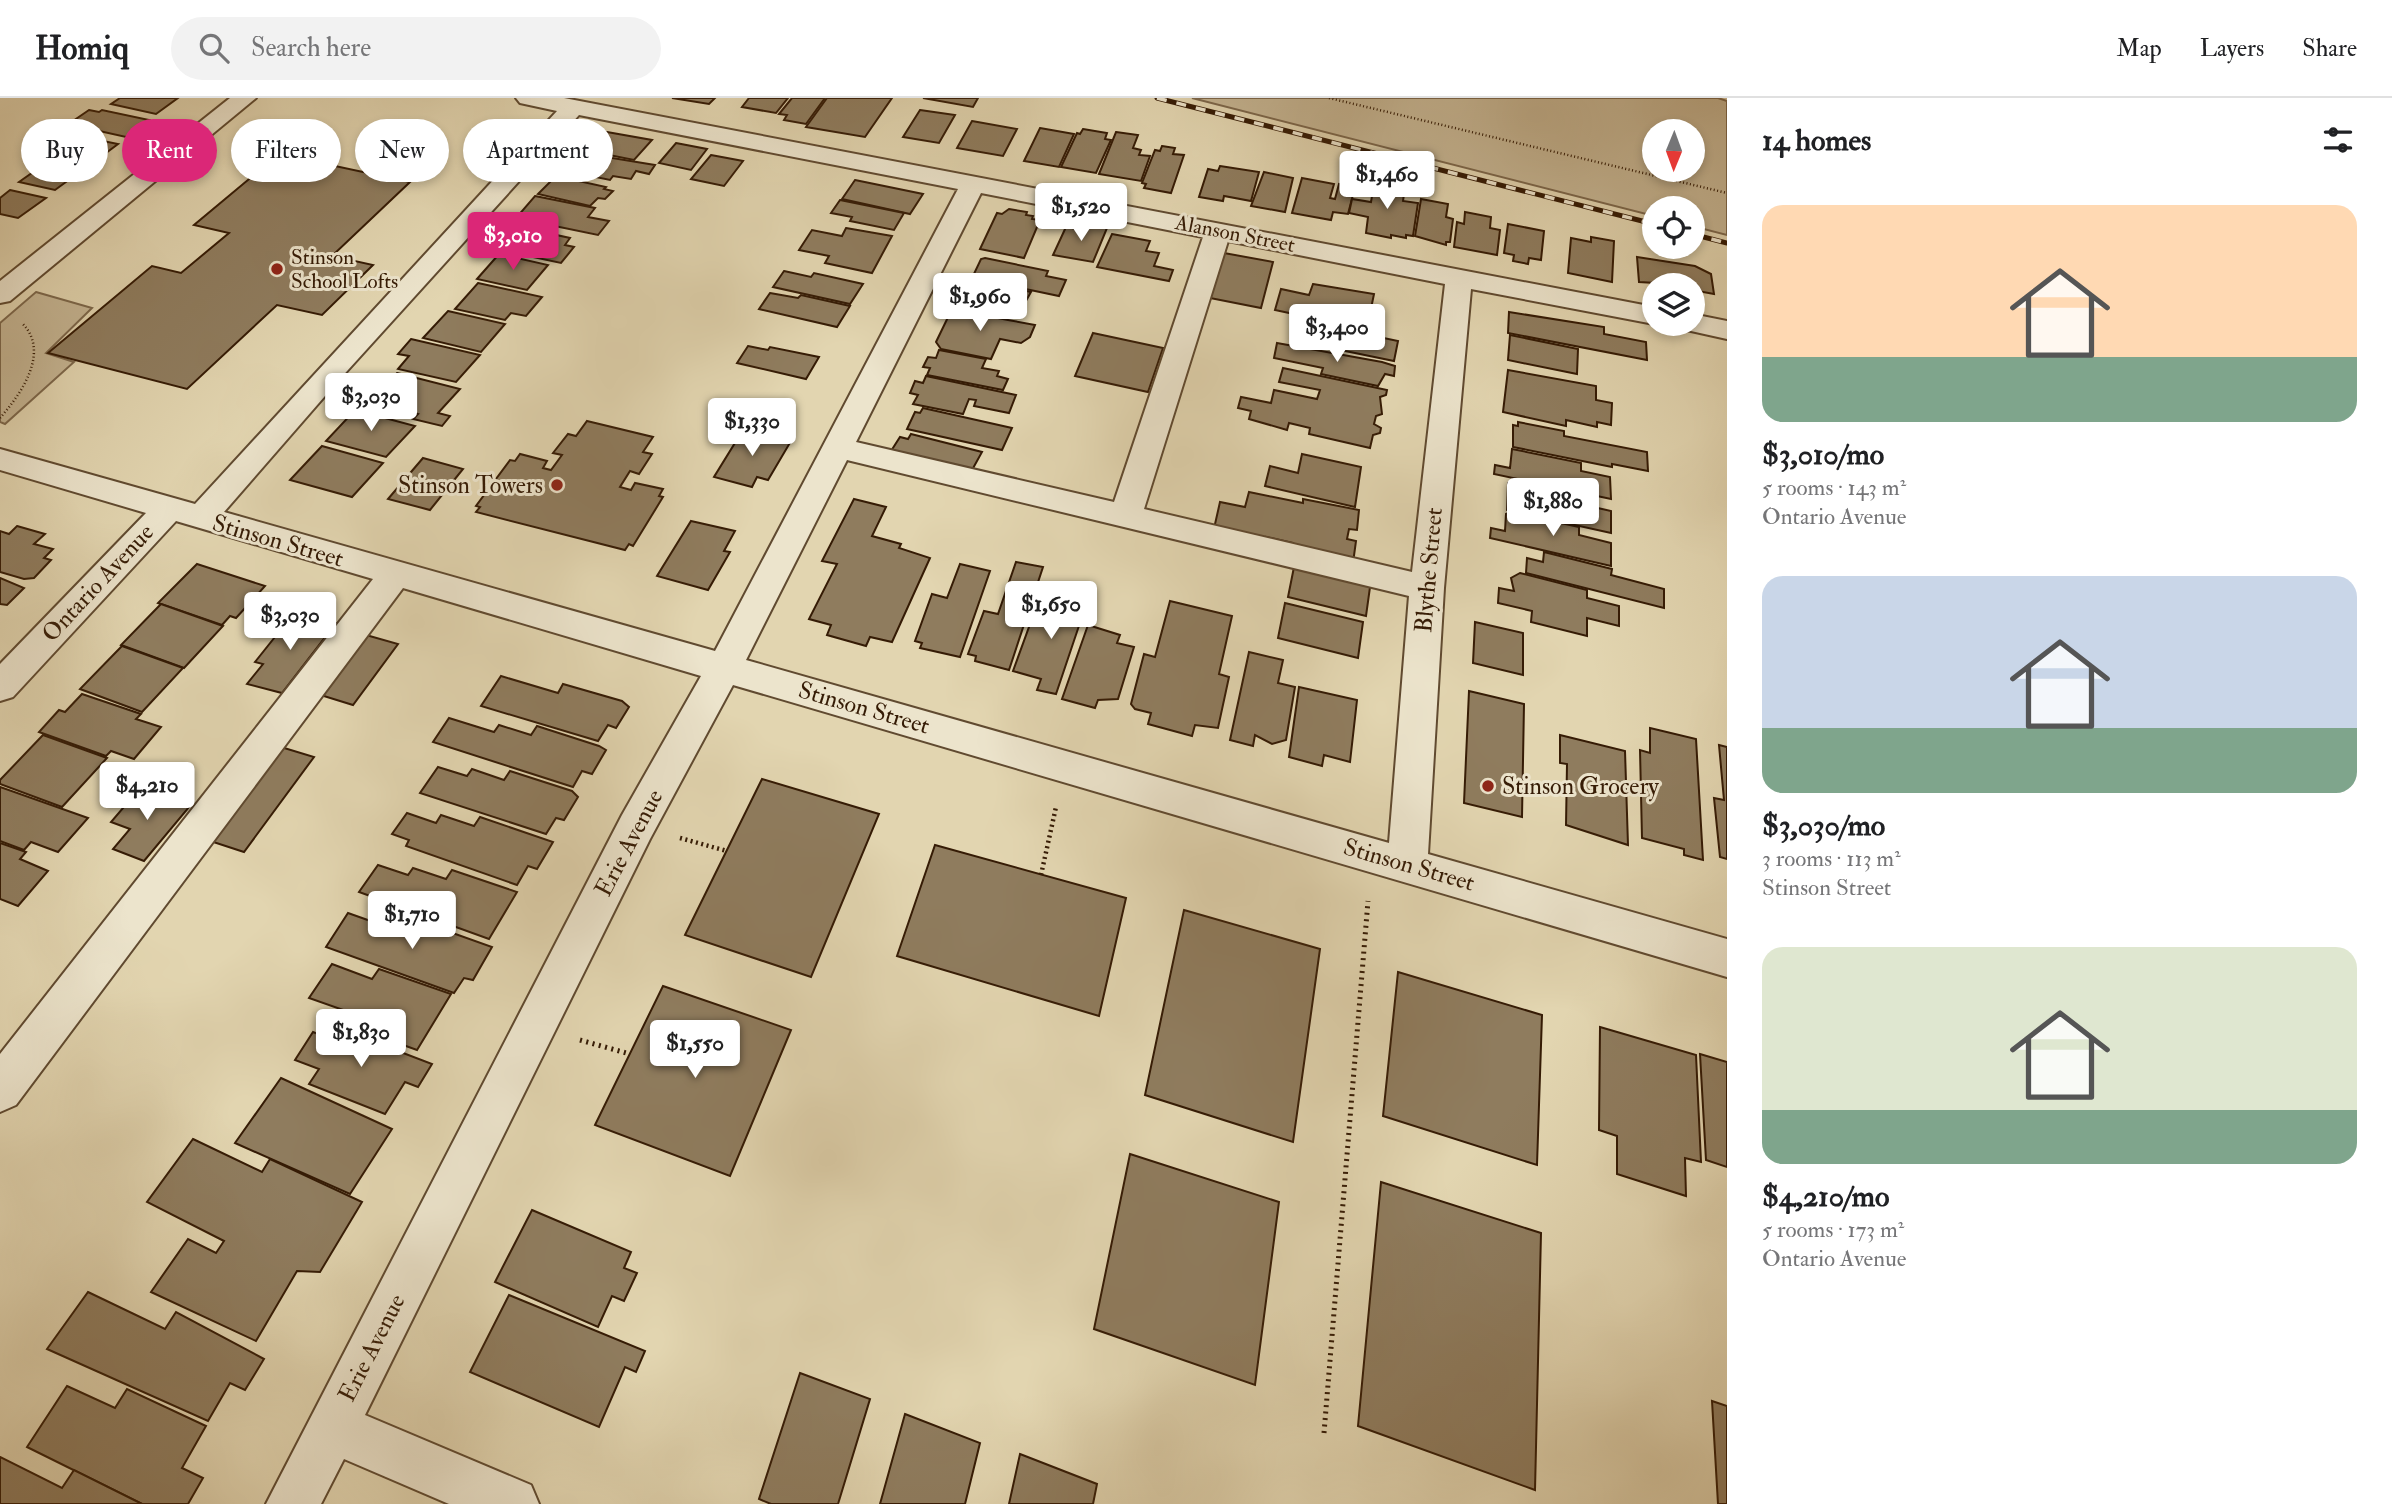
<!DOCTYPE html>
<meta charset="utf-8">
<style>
:root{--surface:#fff;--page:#f2f2f2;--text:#202124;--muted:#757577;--line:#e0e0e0;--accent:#db2777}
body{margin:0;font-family:"IM FELL Double Pica",serif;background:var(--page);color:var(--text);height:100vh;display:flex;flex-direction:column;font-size:26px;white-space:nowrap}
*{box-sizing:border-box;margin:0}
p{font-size:23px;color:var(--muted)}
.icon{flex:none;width:38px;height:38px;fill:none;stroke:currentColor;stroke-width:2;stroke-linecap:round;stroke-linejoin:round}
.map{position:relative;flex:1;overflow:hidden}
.details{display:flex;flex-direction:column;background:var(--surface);width:665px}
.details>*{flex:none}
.banner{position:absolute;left:21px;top:21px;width:665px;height:63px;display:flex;gap:14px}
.needle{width:46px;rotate:181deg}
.buttons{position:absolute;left:1642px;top:21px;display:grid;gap:14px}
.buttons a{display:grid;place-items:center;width:63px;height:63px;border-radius:50%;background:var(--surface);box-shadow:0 4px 10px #0003;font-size:35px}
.price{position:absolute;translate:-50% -60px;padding:0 16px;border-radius:7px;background:#fff;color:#222;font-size:23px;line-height:46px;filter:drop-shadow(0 2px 4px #0008)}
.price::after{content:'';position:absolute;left:50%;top:42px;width:21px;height:16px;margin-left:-10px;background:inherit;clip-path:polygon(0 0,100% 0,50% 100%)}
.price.active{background:var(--accent);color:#fff}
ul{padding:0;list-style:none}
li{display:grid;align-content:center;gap:14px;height:371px;padding:0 35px}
li span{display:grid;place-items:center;height:217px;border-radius:21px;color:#555}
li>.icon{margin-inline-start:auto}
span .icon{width:126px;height:126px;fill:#fffc;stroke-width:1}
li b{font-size:30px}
h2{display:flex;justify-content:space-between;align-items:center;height:84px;padding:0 35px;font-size:30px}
.tag{padding:0 24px;border-radius:32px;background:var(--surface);box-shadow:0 4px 10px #0003;font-size:24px;line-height:63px}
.tag.active{background:var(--accent);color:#fff}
header{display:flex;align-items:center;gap:42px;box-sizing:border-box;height:98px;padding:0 35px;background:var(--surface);border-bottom:2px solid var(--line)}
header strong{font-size:33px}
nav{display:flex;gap:38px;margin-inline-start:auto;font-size:24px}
.search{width:490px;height:63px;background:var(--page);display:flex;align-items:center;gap:18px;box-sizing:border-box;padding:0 24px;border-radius:38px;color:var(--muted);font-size:26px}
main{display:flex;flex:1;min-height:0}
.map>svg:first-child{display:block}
.green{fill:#c5b593;stroke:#7d684c;stroke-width:2;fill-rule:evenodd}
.building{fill:#8f7c5e;stroke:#351b05;stroke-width:2}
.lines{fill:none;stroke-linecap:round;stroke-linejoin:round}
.minor-casing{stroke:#604a30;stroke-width:4}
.path-far2{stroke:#351b05;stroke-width:2.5;stroke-dasharray:1 2.5;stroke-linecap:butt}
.path-far1{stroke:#351b05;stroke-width:4.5;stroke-dasharray:2 3.5;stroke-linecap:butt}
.path{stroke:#351b05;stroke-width:5;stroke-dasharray:2 4.5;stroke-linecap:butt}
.minor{fill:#ece4cc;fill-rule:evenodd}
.rail-casing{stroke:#351b05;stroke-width:5}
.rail{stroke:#ece4cc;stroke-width:3.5;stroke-dasharray:10;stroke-linecap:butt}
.poi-dot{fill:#8f2418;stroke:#ece4cc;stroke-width:2.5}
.labels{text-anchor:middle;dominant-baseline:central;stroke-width:6;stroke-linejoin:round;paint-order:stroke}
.far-street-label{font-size:21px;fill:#351b05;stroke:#ece4cc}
.far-poi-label{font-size:21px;fill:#351b05;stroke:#ece4cc;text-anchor:start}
.poi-label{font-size:24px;fill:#351b05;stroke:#ece4cc;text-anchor:end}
.street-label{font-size:24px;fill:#351b05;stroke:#ece4cc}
</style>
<header>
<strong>Homiq</strong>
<div class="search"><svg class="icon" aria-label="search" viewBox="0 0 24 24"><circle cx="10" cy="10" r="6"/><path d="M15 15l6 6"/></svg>Search here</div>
<nav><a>Map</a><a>Layers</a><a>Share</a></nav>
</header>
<main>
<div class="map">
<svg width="1727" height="1406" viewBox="0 0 1727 1406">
<rect width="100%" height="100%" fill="#e2d5b0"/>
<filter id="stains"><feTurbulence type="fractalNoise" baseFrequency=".00286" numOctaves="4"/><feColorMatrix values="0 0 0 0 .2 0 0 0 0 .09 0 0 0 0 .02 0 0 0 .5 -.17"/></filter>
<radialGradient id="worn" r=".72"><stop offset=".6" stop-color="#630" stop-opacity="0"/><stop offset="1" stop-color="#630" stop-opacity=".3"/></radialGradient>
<!-- green -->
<g class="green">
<path d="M1192,0H1718L1727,3V137L1692,128V110H1654V118ZM1654,33H1692V72H1654Z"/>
<polygon points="36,194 92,210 46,255 74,264 5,326 0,324 0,225"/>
</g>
<!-- building -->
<g class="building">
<polygon points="120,0 178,0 156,16 111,6"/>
<polygon points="672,0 715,0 709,6"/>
<polygon points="749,0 788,0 776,15 742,9"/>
<polygon points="792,0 825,0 806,26 784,22 787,17 779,16"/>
<polygon points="827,0 892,0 865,39 806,29"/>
<polygon points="923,0 978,0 973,9"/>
<polygon points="89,12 99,14 102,12 149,22 126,39 77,28 82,25 73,23"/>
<polygon points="920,12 955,17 939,45 903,39"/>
<polygon points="972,23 1017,31 1003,58 957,50"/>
<polygon points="1040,30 1074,36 1059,69 1024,63"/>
<polygon points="1083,31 1107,35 1105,41 1111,42 1096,75 1061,69 1077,35 1080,36"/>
<polygon points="607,34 652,42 634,62 589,53"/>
<polygon points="1116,34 1138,37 1133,50 1141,52 1139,57 1150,58 1141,83 1099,76"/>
<polygon points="59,36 69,36 118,46 94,64 44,53 48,50 42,48"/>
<polygon points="676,45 707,51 691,72 659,65"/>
<polygon points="1162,48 1175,50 1173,56 1184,57 1171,95 1144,90 1146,86 1142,85 1155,52 1160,53"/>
<polygon points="577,54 588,56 655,67 649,76 636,73 631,81 613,78 610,82 562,72"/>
<polygon points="279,56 410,84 332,158 373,167 322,217 277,207 187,291 48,255 152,168 181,175 229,135 194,127"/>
<polygon points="711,57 743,63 724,88 691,81"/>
<polygon points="46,65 81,73 55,92 19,84"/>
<polygon points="1220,68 1259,74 1251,103 1224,98 1223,103 1199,99 1208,71 1218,73"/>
<polygon points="1264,74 1293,80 1285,114 1251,108"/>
<polygon points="556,78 606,89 604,91 613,93 605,101 598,100 590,108 538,96"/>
<polygon points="1302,80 1334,86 1330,100 1335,101 1339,86 1355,89 1348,116 1333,114 1331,122 1292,115"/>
<polygon points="855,82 923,96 910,116 842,101"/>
<polygon points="1367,83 1405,89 1403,103 1418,105 1413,138 1406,137 1406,140 1391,137 1391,140 1366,135 1368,119 1349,115 1352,101 1371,104 1372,98 1365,97"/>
<polygon points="10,92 46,100 18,120 0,116 0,100"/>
<polygon points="535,98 595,110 588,119 609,123 598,137 516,120"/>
<polygon points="1421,101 1448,106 1446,119 1453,121 1450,144 1446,144 1446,147 1415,138"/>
<polygon points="840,102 904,115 894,132 850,123 852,119 831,115"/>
<polygon points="1009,111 1027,114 1026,117 1033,118 1032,121 1040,122 1024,160 980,151 997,115 1002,116"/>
<polygon points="1465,114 1491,119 1490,130 1500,132 1497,157 1454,149 1457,124 1464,126"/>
<polygon points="1085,126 1107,130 1093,164 1053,157 1066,129 1082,132"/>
<polygon points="1508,126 1544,133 1541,162 1529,160 1528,166 1513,163 1514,157 1504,155"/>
<polygon points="520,129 570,140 565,147 574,149 561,165 500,152"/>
<polygon points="846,130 892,138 872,175 825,165 829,158 799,152 812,132 842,138"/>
<polygon points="1112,136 1150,143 1146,153 1159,155 1154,168 1173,172 1169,183 1097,169"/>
<polygon points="1591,139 1614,143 1612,184 1568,175 1571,140 1591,144"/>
<polygon points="1224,155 1273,164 1261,210 1210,200"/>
<polygon points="499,156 548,167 527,192 477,181"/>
<polygon points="1637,159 1695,168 1711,176 1714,196 1692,192 1692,187 1639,184"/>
<polygon points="985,160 1048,173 1046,178 1066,182 1059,198 972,180 981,161"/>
<polygon points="784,173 811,179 814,175 863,186 850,206 773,189"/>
<polygon points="974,181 1031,194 1018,217 954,203 959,194 966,196"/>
<polygon points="478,185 542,199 526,218 511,215 505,222 455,211"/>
<polygon points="1313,186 1374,196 1368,225 1310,212 1308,219 1275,212 1281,191 1309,197"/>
<polygon points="770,195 798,200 801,197 850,208 837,229 759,211"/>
<polygon points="952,211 1008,222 1035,227 1030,239 1021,245 1000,241 991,261 941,251 936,244"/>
<polygon points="448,213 505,226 481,254 423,240"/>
<polygon points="1509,214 1604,229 1604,236 1646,244 1647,262 1508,235"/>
<polygon points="1336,230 1398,243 1394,263 1311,246 1314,233 1335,237"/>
<polygon points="1093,235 1163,250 1148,294 1075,278"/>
<polygon points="1510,237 1578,251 1577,276 1508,262"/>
<polygon points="411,241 480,257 456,284 398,271 409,258 398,256"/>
<polygon points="1277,245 1382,264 1395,268 1394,278 1385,276 1378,288 1321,276 1323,270 1274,260"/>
<polygon points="748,248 768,252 770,249 819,259 806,281 737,265"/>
<polygon points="939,252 986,261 982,270 999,273 997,278 1008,281 1003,292 927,277 930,270 923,269 928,259 936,260"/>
<polygon points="1283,270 1387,292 1386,297 1380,299 1382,316 1376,318 1374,326 1381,330 1380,335 1373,337 1370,350 1309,336 1310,330 1289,325 1287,332 1249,321 1251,313 1238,310 1241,299 1271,305 1274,292 1317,301 1320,292 1279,284"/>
<polygon points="1508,272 1596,288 1596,302 1612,305 1611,327 1597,324 1597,329 1566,322 1566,328 1503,314"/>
<polygon points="397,275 460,291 438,315 450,318 442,328 413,321 418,316 370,303"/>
<polygon points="926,278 1016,297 1009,315 974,308 976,302 969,301 963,316 913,306 918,297 910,295 915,283 923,285"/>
<polygon points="923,310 1012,330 1002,352 907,331 915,314 920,315"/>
<polygon points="355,312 415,328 386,359 326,343"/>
<polygon points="587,323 653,339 643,354 652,356 639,376 630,373 620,389 631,392 635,385 663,391 659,398 663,399 633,448 629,446 625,452 476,414 480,409 476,408 510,362 515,363 520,356 547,363 543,370 551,372 562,357 553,355 568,336 576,338"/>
<polygon points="1518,324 1564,333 1564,338 1647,354 1648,373 1612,366 1612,369 1513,349 1513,327 1518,328"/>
<polygon points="743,332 791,343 768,382 757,379 752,389 714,379"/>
<polygon points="911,336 982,354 972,372 891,353 900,339 908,341"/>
<polygon points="322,348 383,365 352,399 290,382"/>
<polygon points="1512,351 1581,365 1581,373 1610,379 1611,401 1494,376 1495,367 1510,370"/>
<polygon points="1302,356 1361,369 1355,409 1265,388 1270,368 1298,375"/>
<polygon points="423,360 463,371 430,412 388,401"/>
<polygon points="1512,383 1580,398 1580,406 1611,413 1611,435 1507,412 1508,385"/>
<polygon points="1249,394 1303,405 1303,401 1359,412 1357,432 1349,431 1347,441 1356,443 1353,465 1292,451 1293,445 1266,439 1265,446 1213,435 1220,404 1245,409"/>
<polygon points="854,401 886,409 872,438 901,446 899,450 930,460 892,544 870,539 866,548 827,537 831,527 809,521 837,466 822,463"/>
<polygon points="1511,414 1579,429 1579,437 1611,445 1611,468 1490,440 1491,430 1505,433 1506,416"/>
<polygon points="691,423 735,433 724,453 730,454 708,492 657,478"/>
<polygon points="17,428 45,436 34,446 53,451 44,460 51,462 34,480 24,481 0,474 0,433 9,436"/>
<polygon points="1544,454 1612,471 1611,477 1664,491 1664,510 1526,475 1527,460 1543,464"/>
<polygon points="1016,464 1043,469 1009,572 975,563 976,558 968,556 984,513 998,516"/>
<polygon points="1295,464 1371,482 1366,518 1288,499"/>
<polygon points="197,466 265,488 236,520 230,518 222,527 158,505"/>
<polygon points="960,466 990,473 960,559 920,550 922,545 915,543 932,496 947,500"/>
<polygon points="1520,475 1587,492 1587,500 1619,508 1619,528 1587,520 1587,538 1531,524 1532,513 1498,505 1499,490 1514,493 1511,480"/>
<polygon points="0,480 24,490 7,507 0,506"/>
<polygon points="1061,494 1088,501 1056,596 1037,592 1041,581 1013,573 1037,507 1054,512"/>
<polygon points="1170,503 1232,518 1219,576 1229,579 1218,630 1195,627 1192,638 1148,626 1151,615 1135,611 1131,606 1144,556 1155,559"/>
<polygon points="1285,505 1363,524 1358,560 1278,540"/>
<polygon points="161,506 223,528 184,570 121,547"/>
<polygon points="295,514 336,525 282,595 247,586 263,566 255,564"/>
<polygon points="1475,524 1523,535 1523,577 1473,565"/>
<polygon points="1088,527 1120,537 1117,545 1134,549 1118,601 1098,602 1095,610 1062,601"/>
<polygon points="359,535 398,546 353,607 314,595"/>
<polygon points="122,548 183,570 142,614 80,591"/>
<polygon points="1249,554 1283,562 1278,585 1295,589 1286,642 1272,646 1255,637 1253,648 1230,642"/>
<polygon points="501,578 558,595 563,586 622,603 629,609 616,630 608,627 598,643 481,608"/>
<polygon points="1299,589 1357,602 1350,664 1324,657 1322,668 1289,659"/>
<polygon points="1469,593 1524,606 1522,719 1464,705"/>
<polygon points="82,596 141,616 136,621 161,629 134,661 111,653 106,658 39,634 59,612 65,614"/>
<polygon points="449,620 494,634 499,627 531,637 537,628 599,648 606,652 592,676 582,673 573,689 433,644"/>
<polygon points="1650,630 1696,641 1703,762 1684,757 1684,751 1642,740 1640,652 1650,655"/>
<polygon points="43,637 107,660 62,709 0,686 0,682"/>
<polygon points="1560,637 1625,653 1628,747 1566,727 1567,666 1560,665"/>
<polygon points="271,646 314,659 244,754 198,739"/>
<polygon points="1719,647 1727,649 1727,761 1720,759 1714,700 1724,702"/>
<polygon points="438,669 467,678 472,671 504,682 510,673 572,693 578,699 564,722 556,720 546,736 420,695"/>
<polygon points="762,681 879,716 811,879 685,837"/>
<polygon points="0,689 88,720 58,754 31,744 24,752 0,743"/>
<polygon points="141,689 190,708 144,763 113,751 130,731 111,724"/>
<polygon points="407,715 436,725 441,717 474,728 480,719 553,744 537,771 528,768 517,787 406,748 409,742 392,736"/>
<polygon points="0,745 26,754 20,761 48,773 18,808 0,801"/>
<polygon points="935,747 1126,800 1099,918 897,858"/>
<polygon points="378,767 408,777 413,770 446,781 452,772 517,794 489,841 359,794"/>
<polygon points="1184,812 1320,851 1293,1044 1145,997"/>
<polygon points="348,815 410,837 419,823 492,849 473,882 464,880 454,895 326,849"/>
<polygon points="332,866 372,881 379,871 451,896 417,952 342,925 349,914 309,900"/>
<polygon points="1398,874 1542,917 1537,1067 1383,1018"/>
<polygon points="663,888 791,932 730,1078 595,1027"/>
<polygon points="1600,929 1696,957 1701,1064 1685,1060 1686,1098 1617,1076 1617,1038 1599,1032"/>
<polygon points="343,932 432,966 418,989 405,984 385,1016 309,986 319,971 295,962 313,934 336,943"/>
<polygon points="1700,956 1727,964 1727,1069 1706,1062"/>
<polygon points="281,980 392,1031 350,1096 235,1045"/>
<polygon points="193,1041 262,1074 270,1061 362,1104 320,1174 297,1173 256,1243 151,1194 188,1141 216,1155 224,1143 147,1104"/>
<polygon points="1130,1056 1279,1104 1255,1287 1094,1231"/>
<polygon points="1381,1084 1541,1135 1535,1392 1358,1328"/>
<polygon points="532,1112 631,1154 624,1170 637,1175 624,1203 612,1198 598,1229 495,1184"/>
<polygon points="88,1194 165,1231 176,1214 264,1261 245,1292 230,1285 208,1323 47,1251"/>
<polygon points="509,1197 645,1253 636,1274 625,1269 599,1329 470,1274"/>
<polygon points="800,1275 870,1301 838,1406 771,1406 759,1401"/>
<polygon points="67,1288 115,1310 127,1291 206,1328 182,1370 203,1380 188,1406 142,1406 27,1349"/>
<polygon points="1712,1303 1727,1308 1727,1406 1718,1406"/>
<polygon points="905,1316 980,1345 965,1406 880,1406"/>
<polygon points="1020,1356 1097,1386 1093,1406 1009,1406"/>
<polygon points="0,1359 62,1390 74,1372 142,1406 0,1406"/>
</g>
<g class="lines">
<defs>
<g id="minor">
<polygon points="230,0 256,0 10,203 0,205 0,183"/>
<path d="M516,0H564L1654,209V226H1657H1654L1471,191L1444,490L1428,756L1727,841V879L733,587L650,741L365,1317L531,1387L539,1406H449L344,1361L321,1406H266L622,717L701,578L403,490L16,1007L0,1014V956L373,481L176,423L13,599L0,603V566L146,415L0,372V351L195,406L557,13L520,5ZM579,17L958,91L715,553L224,414L338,283ZM981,95L1203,139L1114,404L856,344ZM1228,143L1445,186L1412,474L1144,411ZM847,362L1409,498L1389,745L746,562Z"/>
<polygon points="1692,216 1727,223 1727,241 1682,231 1678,226 1692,226"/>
</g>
</defs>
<!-- minor casing -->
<use href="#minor" class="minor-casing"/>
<!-- path-far2 -->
<g class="path-far2">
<polyline points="1329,0 1727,95"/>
<path d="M0,320C21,296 50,255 23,226"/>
</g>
<!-- path-far1 -->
<g class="path-far1">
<polyline points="680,740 727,753"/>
<polyline points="1041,777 1056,709"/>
</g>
<!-- path -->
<g class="path">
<polyline points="580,942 630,956"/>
<polyline points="1324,1335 1368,803"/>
</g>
<!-- minor -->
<use href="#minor" class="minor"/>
<defs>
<g id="rail">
<polyline points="1157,0 1654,126"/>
<polyline points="1692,136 1727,145"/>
</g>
</defs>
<!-- rail casing -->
<use href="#rail" class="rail-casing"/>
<!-- rail -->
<use href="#rail" class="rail"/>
</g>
<!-- markers -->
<g class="poi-dot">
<circle cx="277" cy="171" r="7"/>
<circle cx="557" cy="387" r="7"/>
<circle cx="1488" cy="688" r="7"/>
</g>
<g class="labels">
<!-- far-street labels -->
<g class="far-street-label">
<text transform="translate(1235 136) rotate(11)">Alanson Street</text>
</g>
<!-- far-poi labels -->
<g class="far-poi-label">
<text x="291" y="159">Stinson<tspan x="291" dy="24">School Lofts</tspan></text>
</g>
<!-- poi labels -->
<g class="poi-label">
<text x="543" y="387">Stinson Towers</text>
<text x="1502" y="688" text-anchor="start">Stinson Grocery</text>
</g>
<!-- street labels -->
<g class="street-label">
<text transform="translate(278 443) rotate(16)">Stinson Street</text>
<text transform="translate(1429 472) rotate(-85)">Blythe Street</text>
<text transform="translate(98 485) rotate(-47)">Ontario Avenue</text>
<text transform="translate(864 610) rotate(16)">Stinson Street</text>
<text transform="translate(629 745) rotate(-62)">Erie Avenue</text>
<text transform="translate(1409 767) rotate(16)">Stinson Street</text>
<text transform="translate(372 1250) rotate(-63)">Erie Avenue</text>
</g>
</g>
<rect width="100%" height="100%" filter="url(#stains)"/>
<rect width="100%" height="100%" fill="url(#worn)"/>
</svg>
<div class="buttons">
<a><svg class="needle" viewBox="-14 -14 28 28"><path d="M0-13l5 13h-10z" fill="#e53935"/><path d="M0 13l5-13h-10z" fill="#757577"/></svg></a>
<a><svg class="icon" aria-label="locate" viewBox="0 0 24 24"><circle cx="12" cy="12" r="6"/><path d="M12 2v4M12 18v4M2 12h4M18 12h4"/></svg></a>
<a><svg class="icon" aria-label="layers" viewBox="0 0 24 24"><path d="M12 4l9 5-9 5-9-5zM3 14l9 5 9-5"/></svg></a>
</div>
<b class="price" style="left:1387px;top:113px">$1,460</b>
<b class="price" style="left:1081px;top:145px">$1,520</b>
<b class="price active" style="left:513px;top:174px">$3,010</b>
<b class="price" style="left:980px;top:235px">$1,960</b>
<b class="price" style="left:1337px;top:266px">$3,400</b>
<b class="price" style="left:371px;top:335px">$3,030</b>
<b class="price" style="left:752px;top:360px">$1,330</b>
<b class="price" style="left:1553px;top:440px">$1,880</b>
<b class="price" style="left:1051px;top:543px">$1,650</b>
<b class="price" style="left:290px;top:554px">$3,030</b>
<b class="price" style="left:147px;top:724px">$4,210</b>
<b class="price" style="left:412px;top:853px">$1,710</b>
<b class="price" style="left:361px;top:971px">$1,830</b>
<b class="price" style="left:695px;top:982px">$1,550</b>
<div class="banner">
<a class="tag">Buy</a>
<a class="tag active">Rent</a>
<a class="tag">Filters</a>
<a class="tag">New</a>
<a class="tag">Apartment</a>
</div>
</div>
<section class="details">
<h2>14 homes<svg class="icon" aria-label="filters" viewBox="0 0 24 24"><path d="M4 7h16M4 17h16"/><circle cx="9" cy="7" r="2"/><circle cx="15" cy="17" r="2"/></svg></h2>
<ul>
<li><span style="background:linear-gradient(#ffd9b3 70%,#7fa58c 0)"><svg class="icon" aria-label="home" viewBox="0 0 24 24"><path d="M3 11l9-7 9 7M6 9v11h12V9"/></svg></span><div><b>$3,010/mo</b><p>5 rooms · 143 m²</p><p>Ontario Avenue</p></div></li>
<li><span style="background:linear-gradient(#c9d6e8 70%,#7fa58c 0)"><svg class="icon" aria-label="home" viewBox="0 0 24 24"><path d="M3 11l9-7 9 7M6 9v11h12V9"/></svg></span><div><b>$3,030/mo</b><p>3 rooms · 113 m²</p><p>Stinson Street</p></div></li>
<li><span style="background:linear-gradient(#dfe7d0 75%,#7fa58c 0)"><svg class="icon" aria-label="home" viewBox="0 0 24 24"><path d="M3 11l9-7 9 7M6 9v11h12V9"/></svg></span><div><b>$4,210/mo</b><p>5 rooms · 173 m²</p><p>Ontario Avenue</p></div></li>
</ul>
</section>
</main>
